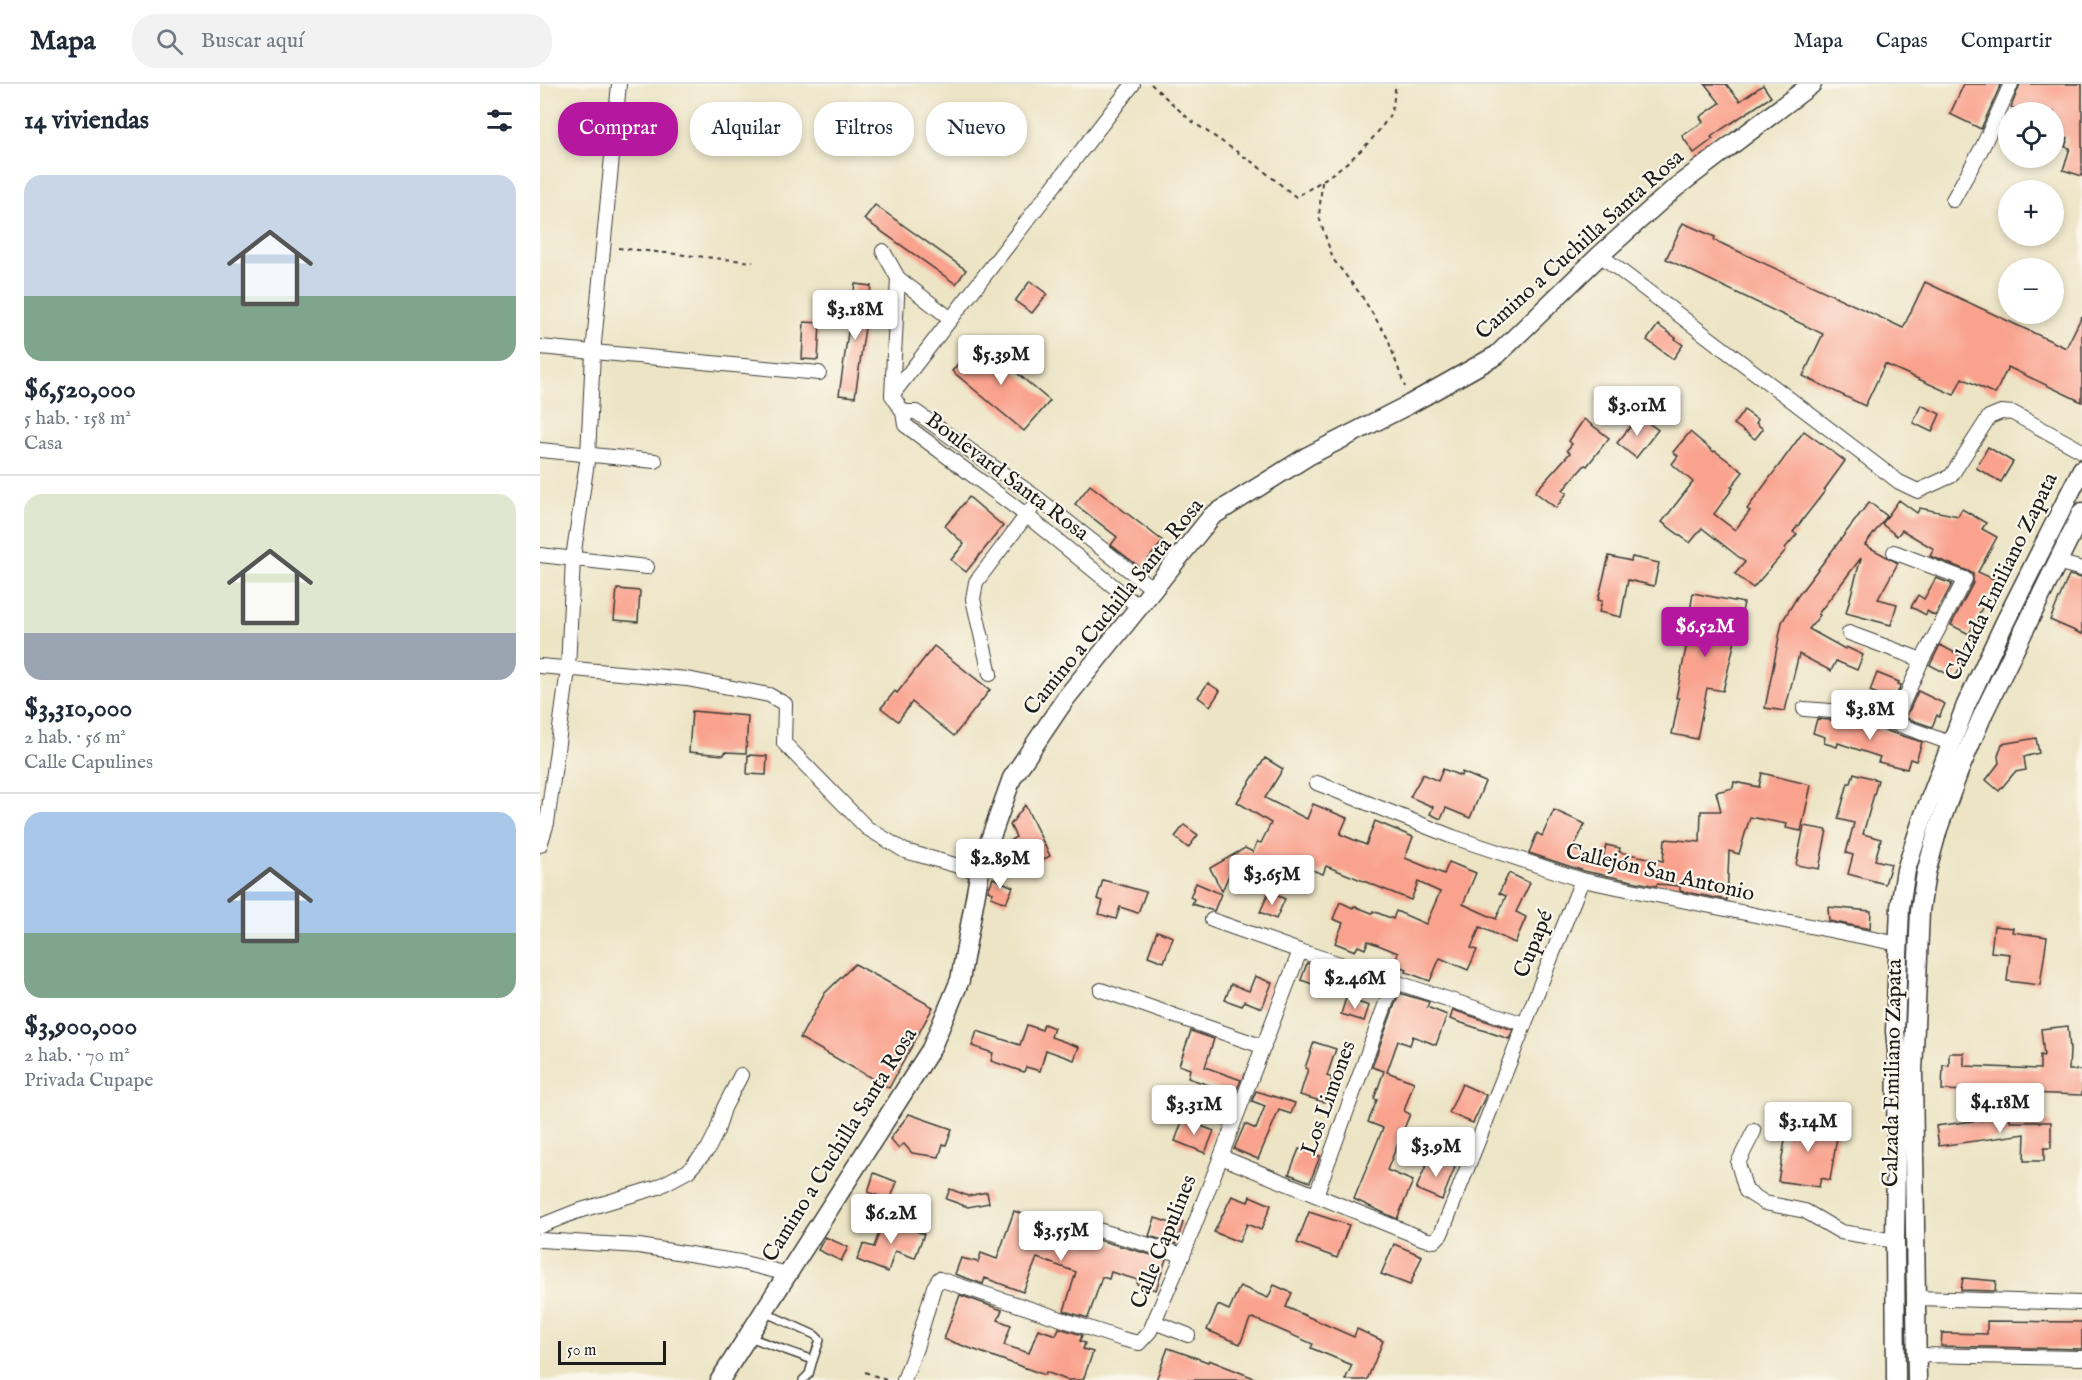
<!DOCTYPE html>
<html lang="es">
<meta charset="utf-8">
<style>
:root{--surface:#fff;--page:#f2f2f3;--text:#1f2937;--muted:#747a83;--line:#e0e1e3;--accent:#b5179e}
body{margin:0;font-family:"IM FELL English",serif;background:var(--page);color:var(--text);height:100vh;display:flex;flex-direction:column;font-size:22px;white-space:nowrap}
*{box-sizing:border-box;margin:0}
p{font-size:20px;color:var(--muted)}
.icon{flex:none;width:33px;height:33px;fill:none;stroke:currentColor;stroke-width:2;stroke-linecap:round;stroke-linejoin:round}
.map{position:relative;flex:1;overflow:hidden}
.side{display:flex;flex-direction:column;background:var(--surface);width:540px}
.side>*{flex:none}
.banner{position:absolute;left:18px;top:18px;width:570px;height:54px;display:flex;gap:12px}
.controls{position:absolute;left:1458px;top:18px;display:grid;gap:12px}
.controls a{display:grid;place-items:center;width:66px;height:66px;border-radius:50%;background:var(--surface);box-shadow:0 3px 9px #0003;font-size:30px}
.scale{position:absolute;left:18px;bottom:15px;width:108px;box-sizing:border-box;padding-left:6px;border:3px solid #1c1c1c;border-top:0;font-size:16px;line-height:21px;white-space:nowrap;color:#1c1c1c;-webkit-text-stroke:4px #fbf7ec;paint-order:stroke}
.price{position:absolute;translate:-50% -51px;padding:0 14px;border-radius:6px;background:#fff;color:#222;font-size:20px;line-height:39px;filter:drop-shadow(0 2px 3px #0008)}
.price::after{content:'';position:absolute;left:50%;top:36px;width:18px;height:14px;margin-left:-9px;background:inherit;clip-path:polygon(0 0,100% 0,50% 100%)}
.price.active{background:var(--accent);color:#fff}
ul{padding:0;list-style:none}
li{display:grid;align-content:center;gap:12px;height:318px;padding:0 24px}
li+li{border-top:2px solid var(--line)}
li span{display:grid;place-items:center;height:186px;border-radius:18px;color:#555}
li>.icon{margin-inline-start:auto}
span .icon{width:108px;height:108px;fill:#fffc;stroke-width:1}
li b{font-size:26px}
h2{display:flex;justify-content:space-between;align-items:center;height:72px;padding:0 24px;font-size:26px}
.pill{padding:0 21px;border-radius:24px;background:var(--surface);box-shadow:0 3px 9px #0003;font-size:21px;line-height:54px}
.pill.active{background:var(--accent);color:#fff}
header{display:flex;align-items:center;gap:36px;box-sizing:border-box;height:84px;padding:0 30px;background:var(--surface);border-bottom:2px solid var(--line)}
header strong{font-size:28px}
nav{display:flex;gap:33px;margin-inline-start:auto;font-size:21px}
.search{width:420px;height:54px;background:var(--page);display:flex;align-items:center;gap:15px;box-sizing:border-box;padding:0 21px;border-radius:24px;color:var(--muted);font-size:22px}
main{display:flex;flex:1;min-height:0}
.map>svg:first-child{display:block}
.building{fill:#f9a28d}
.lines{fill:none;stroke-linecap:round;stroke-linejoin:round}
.lane-casing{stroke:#3b3a35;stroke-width:10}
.street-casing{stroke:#3b3a35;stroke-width:16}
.secondary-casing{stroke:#3b3a35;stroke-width:21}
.path{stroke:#3b3a35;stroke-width:2;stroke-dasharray:4.5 4.5;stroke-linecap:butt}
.lane{stroke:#fff;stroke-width:7}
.street{stroke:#fff;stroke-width:14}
.secondary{stroke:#fff;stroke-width:18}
.labels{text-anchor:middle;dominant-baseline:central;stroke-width:4.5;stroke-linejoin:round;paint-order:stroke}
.street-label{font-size:22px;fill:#1c1c1c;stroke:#fbf7ec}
</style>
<header>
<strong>Mapa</strong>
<div class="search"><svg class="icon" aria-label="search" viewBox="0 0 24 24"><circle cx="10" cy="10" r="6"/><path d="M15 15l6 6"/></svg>Buscar aquí</div>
<nav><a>Mapa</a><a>Capas</a><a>Compartir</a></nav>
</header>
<main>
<section class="side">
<h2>14 viviendas<svg class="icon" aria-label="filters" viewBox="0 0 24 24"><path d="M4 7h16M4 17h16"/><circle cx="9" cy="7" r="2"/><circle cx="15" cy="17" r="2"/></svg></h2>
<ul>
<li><span style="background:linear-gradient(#c9d6e8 65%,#7fa58c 0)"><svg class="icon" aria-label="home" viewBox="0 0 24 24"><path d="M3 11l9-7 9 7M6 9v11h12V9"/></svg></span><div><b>$6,520,000</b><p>5 hab. · 158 m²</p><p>Casa</p></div></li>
<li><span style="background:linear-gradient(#dfe7d0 75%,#9aa5b1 0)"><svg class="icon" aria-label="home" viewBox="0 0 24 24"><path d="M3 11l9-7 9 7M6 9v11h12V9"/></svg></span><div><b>$3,310,000</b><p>2 hab. · 56 m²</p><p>Calle Capulines</p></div></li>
<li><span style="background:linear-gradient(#a9c7e8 65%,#7fa58c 0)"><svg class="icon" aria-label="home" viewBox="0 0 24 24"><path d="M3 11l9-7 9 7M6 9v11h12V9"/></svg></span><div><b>$3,900,000</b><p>2 hab. · 70 m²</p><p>Privada Cupape</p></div></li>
</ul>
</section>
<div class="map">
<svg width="1542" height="1296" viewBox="0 0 1542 1296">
<rect width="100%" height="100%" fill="#fbf7ec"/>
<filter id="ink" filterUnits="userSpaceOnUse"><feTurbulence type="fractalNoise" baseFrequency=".0167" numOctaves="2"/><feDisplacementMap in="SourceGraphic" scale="12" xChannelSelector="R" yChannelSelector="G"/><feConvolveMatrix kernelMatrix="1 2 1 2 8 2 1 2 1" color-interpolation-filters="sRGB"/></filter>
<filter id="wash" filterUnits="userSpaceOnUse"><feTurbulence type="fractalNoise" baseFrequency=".008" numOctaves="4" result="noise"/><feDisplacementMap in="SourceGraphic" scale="24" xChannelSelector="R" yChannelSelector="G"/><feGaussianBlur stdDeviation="1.35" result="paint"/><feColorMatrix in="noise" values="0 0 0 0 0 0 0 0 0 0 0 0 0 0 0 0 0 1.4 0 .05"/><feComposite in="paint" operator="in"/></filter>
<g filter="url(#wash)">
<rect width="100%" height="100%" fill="#ece4c5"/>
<g id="blocks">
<!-- building -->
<g class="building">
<polygon points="1165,0 1186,0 1200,17 1223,1 1231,13 1182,45 1171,53 1173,55 1154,69 1142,52 1163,38 1160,33 1180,19"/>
<polygon points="1424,0 1461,0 1441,45 1410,30"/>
<polygon points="1480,0 1542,0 1542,92 1523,86 1530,64 1525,63 1528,54 1514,48 1514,28 1499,28 1488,24 1486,28 1471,23"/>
<polygon points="335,121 426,186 416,200 324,135"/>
<polygon points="1143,139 1175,153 1174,156 1363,244 1385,198 1526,264 1542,232 1542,318 1468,283 1455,310 1422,294 1414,311 1345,280 1325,322 1263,292 1283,250 1126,175"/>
<polygon points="490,197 507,210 492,229 475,217"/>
<polygon points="315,200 331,202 315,313 299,311"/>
<polygon points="264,238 280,239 278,276 262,275"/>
<polygon points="1118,241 1136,254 1135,255 1143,261 1133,275 1107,256"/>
<polygon points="438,256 510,317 484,347 412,287"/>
<polygon points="1381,321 1400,330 1392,348 1373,339"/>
<polygon points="1204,326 1218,336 1216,339 1223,345 1215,355 1194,340"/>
<polygon points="1099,332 1118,346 1096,374 1077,359"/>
<polygon points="1044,335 1069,354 1047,382 1045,381 1023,406 1027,409 1016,424 995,408 1030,369 1027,366 1032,360 1029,357"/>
<polygon points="1264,347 1305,377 1284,406 1285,407 1253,448 1257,450 1245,464 1246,466 1213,504 1195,490 1205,478 1162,444 1150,459 1122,438 1153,398 1132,380 1138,372 1133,368 1150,348 1174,368 1175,367 1203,388 1191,403 1193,404 1174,430 1195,446 1210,427 1207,425"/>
<polygon points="1448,363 1473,378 1461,398 1436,384"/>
<polygon points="550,401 623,457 601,484 571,461 577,453 535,420"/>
<polygon points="429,413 463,442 426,488 411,476 424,460 405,442"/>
<polygon points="1359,416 1377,429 1380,424 1418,432 1422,425 1446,439 1442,445 1457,453 1438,488 1458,497 1451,511 1449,510 1429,550 1411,541 1433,499 1433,490 1428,487 1390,472 1394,465 1362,446 1357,452 1342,440"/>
<polygon points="1329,418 1347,432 1325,461 1358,479 1338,515 1357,520 1351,541 1306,529 1321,474 1278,530 1280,531 1269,545 1305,565 1306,563 1323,571 1317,586 1296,577 1291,587 1259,570 1245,627 1225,624 1242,538 1257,513"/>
<polygon points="1069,472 1091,477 1092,473 1119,479 1114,502 1088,496 1081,533 1059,528 1062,517 1058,516"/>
<polygon points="1529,491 1542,494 1542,550 1510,536"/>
<polygon points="1396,494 1412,500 1395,532 1387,527 1386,531 1371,523 1378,511 1384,515"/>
<polygon points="77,505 100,507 98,538 74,536"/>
<polygon points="1153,509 1204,519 1183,607 1167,604 1157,655 1132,650 1139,614 1136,614 1153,529 1150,528"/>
<polygon points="1400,561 1425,574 1415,594 1390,581"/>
<polygon points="394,562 450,606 414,652 372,618 358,637 341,624 355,607 357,609"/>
<polygon points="1337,589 1359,598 1358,600 1361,601 1354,616 1330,607"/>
<polygon points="668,599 680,607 670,622 658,613"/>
<polygon points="1378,607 1405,620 1399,633 1397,631 1392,643 1366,634"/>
<polygon points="152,627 208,632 206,669 185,668 184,671 149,668"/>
<polygon points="1277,635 1304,637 1347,647 1382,658 1376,677 1370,675 1367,685 1338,678 1340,673 1298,659 1297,663 1284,659 1285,653 1273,649"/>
<polygon points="1496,654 1499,669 1484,673 1486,686 1475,688 1459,707 1446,696 1459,679 1458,672 1462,660"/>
<polygon points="208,671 227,672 226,691 207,690"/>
<polygon points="725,674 743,685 725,714 767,735 773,720 807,734 800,750 826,761 835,737 873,753 865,774 904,790 909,778 936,789 923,820 956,835 966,812 959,809 969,789 990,799 976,828 986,833 975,859 940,843 931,864 937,866 928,886 900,874 890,897 866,888 867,885 854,880 858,869 828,857 825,865 818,862 815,867 795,859 803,839 793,835 800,818 813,824 814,822 832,829 833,827 853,835 856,827 886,840 900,808 878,798 871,816 786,782 783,790 754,779 749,783 738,779 730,799 692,784 682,807 670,784 705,764 713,768 717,758 721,759 731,739 697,718"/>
<polygon points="903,685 921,692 922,688 945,698 930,734 906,724 901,735 890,730 893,723 870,713 883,690 898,697"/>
<polygon points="1222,689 1271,701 1261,747 1246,744 1247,740 1210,733 1199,770 1189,767 1187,816 1140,807 1140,802 1117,800 1116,802 1044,787 989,769 997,749 1002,752 1014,726 1045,740 1033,765 1062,778 1066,761 1080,764 1079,768 1123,777 1125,755 1160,758 1161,727 1181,727 1176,708 1193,704 1194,698 1219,703"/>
<polygon points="1314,689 1338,696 1323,750 1341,755 1335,776 1351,780 1345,800 1308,790 1313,771 1306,769 1314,739 1298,735 1308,699 1311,699"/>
<polygon points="485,721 510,772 490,782 487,774 476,780 464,760 476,753 470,741"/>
<polygon points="644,741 658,751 648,764 635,753"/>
<polygon points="1264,742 1287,746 1279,785 1256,781"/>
<polygon points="453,794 473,803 466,819 451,813 453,809 448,807"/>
<polygon points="563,796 606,808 598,829 580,823 576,835 559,830 563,817 557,815"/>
<polygon points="656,799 681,810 674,827 652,820 654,815 650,813"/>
<polygon points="729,808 745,815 736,835 720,828"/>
<polygon points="1288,823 1331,827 1330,845 1289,837"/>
<polygon points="1454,842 1473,844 1472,848 1507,853 1500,901 1467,897 1470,870 1451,868"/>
<polygon points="617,847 633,853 624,878 608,872"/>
<polygon points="767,879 807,892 801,910 761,896"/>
<polygon points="315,880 393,923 349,1004 260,954 285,909"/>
<polygon points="715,892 732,899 722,924 704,917 702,922 685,916 691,900 709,907"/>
<polygon points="859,909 889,918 887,923 907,931 896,961 873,952 870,961 858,957 847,988 874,998 864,1027 870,1030 847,1086 873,1097 857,1135 814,1115 843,1044 828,1038 837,1016 834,1015 844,987 832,983"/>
<polygon points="806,914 829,922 824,937 801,930"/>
<polygon points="913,926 973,946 969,955 910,935"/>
<polygon points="504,940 514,944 511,953 539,963 534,976 506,966 500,987 486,983 484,988 451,977 453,969 432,962 437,947 480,961 487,941 502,946"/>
<polygon points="1528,942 1530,966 1529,986 1542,986 1542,1011 1402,1006 1403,981 1409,982 1409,969 1424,969 1424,982 1500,985 1500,971 1504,972 1501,945"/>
<polygon points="651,947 674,955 665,983 701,996 695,1010 648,994 650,985 639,981"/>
<polygon points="774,958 796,965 787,992 792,994 784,1018 760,1011 768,985 765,984"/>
<polygon points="922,1000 946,1011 933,1039 909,1029"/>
<polygon points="716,1007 755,1019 751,1030 739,1026 718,1075 694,1065 705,1040 716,1045 725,1022 712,1017"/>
<polygon points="369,1030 412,1045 406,1061 403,1060 399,1073 372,1069 364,1060 358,1064 350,1055"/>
<polygon points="1470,1032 1470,1038 1511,1038 1511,1064 1504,1064 1504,1077 1484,1077 1485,1050 1399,1062 1396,1042"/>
<polygon points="1249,1033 1290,1040 1289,1046 1298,1047 1290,1096 1281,1094 1279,1103 1238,1097"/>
<polygon points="643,1035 674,1047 665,1069 635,1057"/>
<polygon points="759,1065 780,1072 770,1098 749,1090"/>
<polygon points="890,1072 915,1083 902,1116 876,1105"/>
<polygon points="334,1089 357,1098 350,1116 328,1108"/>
<polygon points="410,1105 428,1112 447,1108 449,1119 428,1123 406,1115"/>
<polygon points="692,1112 708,1118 710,1112 731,1121 721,1146 707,1140 699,1158 674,1148"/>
<polygon points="474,1127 488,1132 497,1134 498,1131 509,1135 508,1137 518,1141 514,1152 545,1162 549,1150 555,1155 626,1175 616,1206 597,1200 598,1196 571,1188 569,1195 562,1193 548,1234 524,1227 536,1188 497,1174 483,1208 445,1194 443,1200 415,1190 421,1174 438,1178 441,1169 457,1175"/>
<polygon points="769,1128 809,1141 797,1174 757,1159"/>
<polygon points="615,1134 631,1139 632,1135 643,1139 636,1160 609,1152"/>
<polygon points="344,1135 384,1150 375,1174 355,1167 348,1188 317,1176 323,1160 334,1163"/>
<polygon points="285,1153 308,1163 301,1177 278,1166"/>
<polygon points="854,1160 882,1172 870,1201 841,1190"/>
<polygon points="1423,1194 1456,1197 1455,1207 1421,1206"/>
<polygon points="734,1201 752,1209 746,1223 814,1253 817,1245 843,1257 827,1296 805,1296 812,1281 771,1264 773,1260 713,1234 710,1235 700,1260 667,1246 678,1221 689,1226 700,1202 728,1214"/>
<polygon points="420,1211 462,1226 458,1236 471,1241 464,1261 489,1269 498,1245 516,1251 519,1244 542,1251 540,1257 545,1259 543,1265 553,1268 543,1296 527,1296 506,1288 505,1291 404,1255"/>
<polygon points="1447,1237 1542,1238 1542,1265 1401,1262 1402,1249 1447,1250"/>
<polygon points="628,1264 668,1278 669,1276 719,1296 616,1296"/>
</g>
</g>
</g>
<g filter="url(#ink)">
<use href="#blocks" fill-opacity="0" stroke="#3b3a35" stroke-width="1.5"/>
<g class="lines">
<defs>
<g id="lane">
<polyline points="209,1253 273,1276 280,1256 275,1251 226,1229"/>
<polyline points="263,1296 269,1290 273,1276"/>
</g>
<g id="street">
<polyline points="1413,116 1443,62 1471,0"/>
<polyline points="343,167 358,194 411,235"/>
<polyline points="1060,171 1359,398 1378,407 1411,392 1449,333 1461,328 1473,329 1542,367"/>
<polyline points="358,194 352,311 363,328 365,341 486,431 599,523"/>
<polyline points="0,263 279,289"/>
<polyline points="352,311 593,0"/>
<polyline points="363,328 376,328 500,416 613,505"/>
<polyline points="0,366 115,377"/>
<polyline points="1354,468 1425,495 1382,576 1354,639"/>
<polyline points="0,471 107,483"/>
<polyline points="1517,478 1542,485"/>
<polyline points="1309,549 1382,576"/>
<polyline points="0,582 147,595 229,611 245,620 244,659 327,744 365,767 440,788"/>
<polyline points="450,590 433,515 436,498 492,424"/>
<polyline points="1264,625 1305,628 1354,639 1410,659"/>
<polyline points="777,699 913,753 1042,796 1359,860"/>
<polyline points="0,761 7,739 28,586 33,474 48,371 53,269 79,0"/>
<polyline points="672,836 760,867 984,940"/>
<polyline points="561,906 724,963"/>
<polyline points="1214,1047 1198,1079 1206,1107 1225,1119 1265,1127 1301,1148 1355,1157"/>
<polyline points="681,1073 884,1155 894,1157 901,1150 1042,796"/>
<polyline points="776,1111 854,897"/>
<polyline points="0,1142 35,1128 118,1103 148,1087 168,1065 177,1047 184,1024 201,991"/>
<polyline points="558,1146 643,1171"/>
<polyline points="0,1156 99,1162 200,1178 248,1190"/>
<polyline points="1377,1214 1542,1219"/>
<polyline points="614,1238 648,1251"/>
<polyline points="1377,1271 1542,1274"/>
<polyline points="364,1296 376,1264 394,1203 399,1195 582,1255 599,1259 610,1247 643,1171 760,867"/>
</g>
<g id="secondary">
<polyline points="180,1296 391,965 420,896 441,781 472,694 526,614 672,432 768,372 870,320 957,271 1060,171 1135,104 1272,0"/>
<polyline points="1356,1296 1355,1157 1357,968 1355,947 1360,823 1366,786 1382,736 1426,621 1465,538 1542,385"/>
<polyline points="1377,1296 1373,988 1380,827 1386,789 1398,745 1419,687 1444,628 1542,428"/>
</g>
</defs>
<!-- lane casing -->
<use href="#lane" class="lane-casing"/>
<!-- street casing -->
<use href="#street" class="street-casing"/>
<!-- secondary casing -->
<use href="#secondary" class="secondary-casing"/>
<!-- path -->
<g class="path">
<path d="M611,0L650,36L715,80L756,113C790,93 828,67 849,32C854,24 854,10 856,0"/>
<polyline points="782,98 779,133 793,175 821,211 847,253 865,303"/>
<polyline points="78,164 213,178"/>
<polyline points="325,1288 346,1296"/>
</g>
<!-- lane -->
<use href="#lane" class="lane"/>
<!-- street -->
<use href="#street" class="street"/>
<!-- secondary -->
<use href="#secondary" class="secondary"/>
</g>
</g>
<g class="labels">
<!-- street labels -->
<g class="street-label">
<text transform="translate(1040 161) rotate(-42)">Camino a Cuchilla Santa Rosa</text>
<text transform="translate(467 393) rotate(37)">Boulevard Santa Rosa</text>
<text transform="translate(1462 493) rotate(-64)">Calzada Emiliano Zapata</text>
<text transform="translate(574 523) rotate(-51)">Camino a Cuchilla Santa Rosa</text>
<text transform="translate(1120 789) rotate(13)">Callejón San Antonio</text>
<text transform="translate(994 860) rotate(-68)">Cupapé</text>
<text transform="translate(1353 989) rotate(-89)">Calzada Emiliano Zapata</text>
<text transform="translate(789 1014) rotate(-70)">Los Limones</text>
<text transform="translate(300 1061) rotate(-58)">Camino a Cuchilla Santa Rosa</text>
<text transform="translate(624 1158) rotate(-68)">Calle Capulines</text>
</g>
</g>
</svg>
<div class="controls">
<a><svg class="icon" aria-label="locate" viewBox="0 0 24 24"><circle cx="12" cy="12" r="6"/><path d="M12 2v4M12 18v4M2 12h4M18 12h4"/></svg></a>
<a>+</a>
<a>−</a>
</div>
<div class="scale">50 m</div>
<b class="price" style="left:315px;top:257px">$3.18M</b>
<b class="price" style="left:461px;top:302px">$5.39M</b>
<b class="price" style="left:1097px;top:353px">$3.01M</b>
<b class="price active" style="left:1165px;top:574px">$6.52M</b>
<b class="price" style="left:1330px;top:657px">$3.8M</b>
<b class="price" style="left:460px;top:806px">$2.89M</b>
<b class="price" style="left:732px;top:822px">$3.65M</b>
<b class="price" style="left:815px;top:926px">$2.46M</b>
<b class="price" style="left:1460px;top:1050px">$4.18M</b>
<b class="price" style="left:654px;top:1052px">$3.31M</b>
<b class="price" style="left:1268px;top:1069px">$3.14M</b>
<b class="price" style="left:896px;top:1094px">$3.9M</b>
<b class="price" style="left:351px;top:1161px">$6.2M</b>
<b class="price" style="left:521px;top:1178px">$3.55M</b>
<div class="banner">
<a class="pill active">Comprar</a>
<a class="pill">Alquilar</a>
<a class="pill">Filtros</a>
<a class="pill">Nuevo</a>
</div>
</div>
</main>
